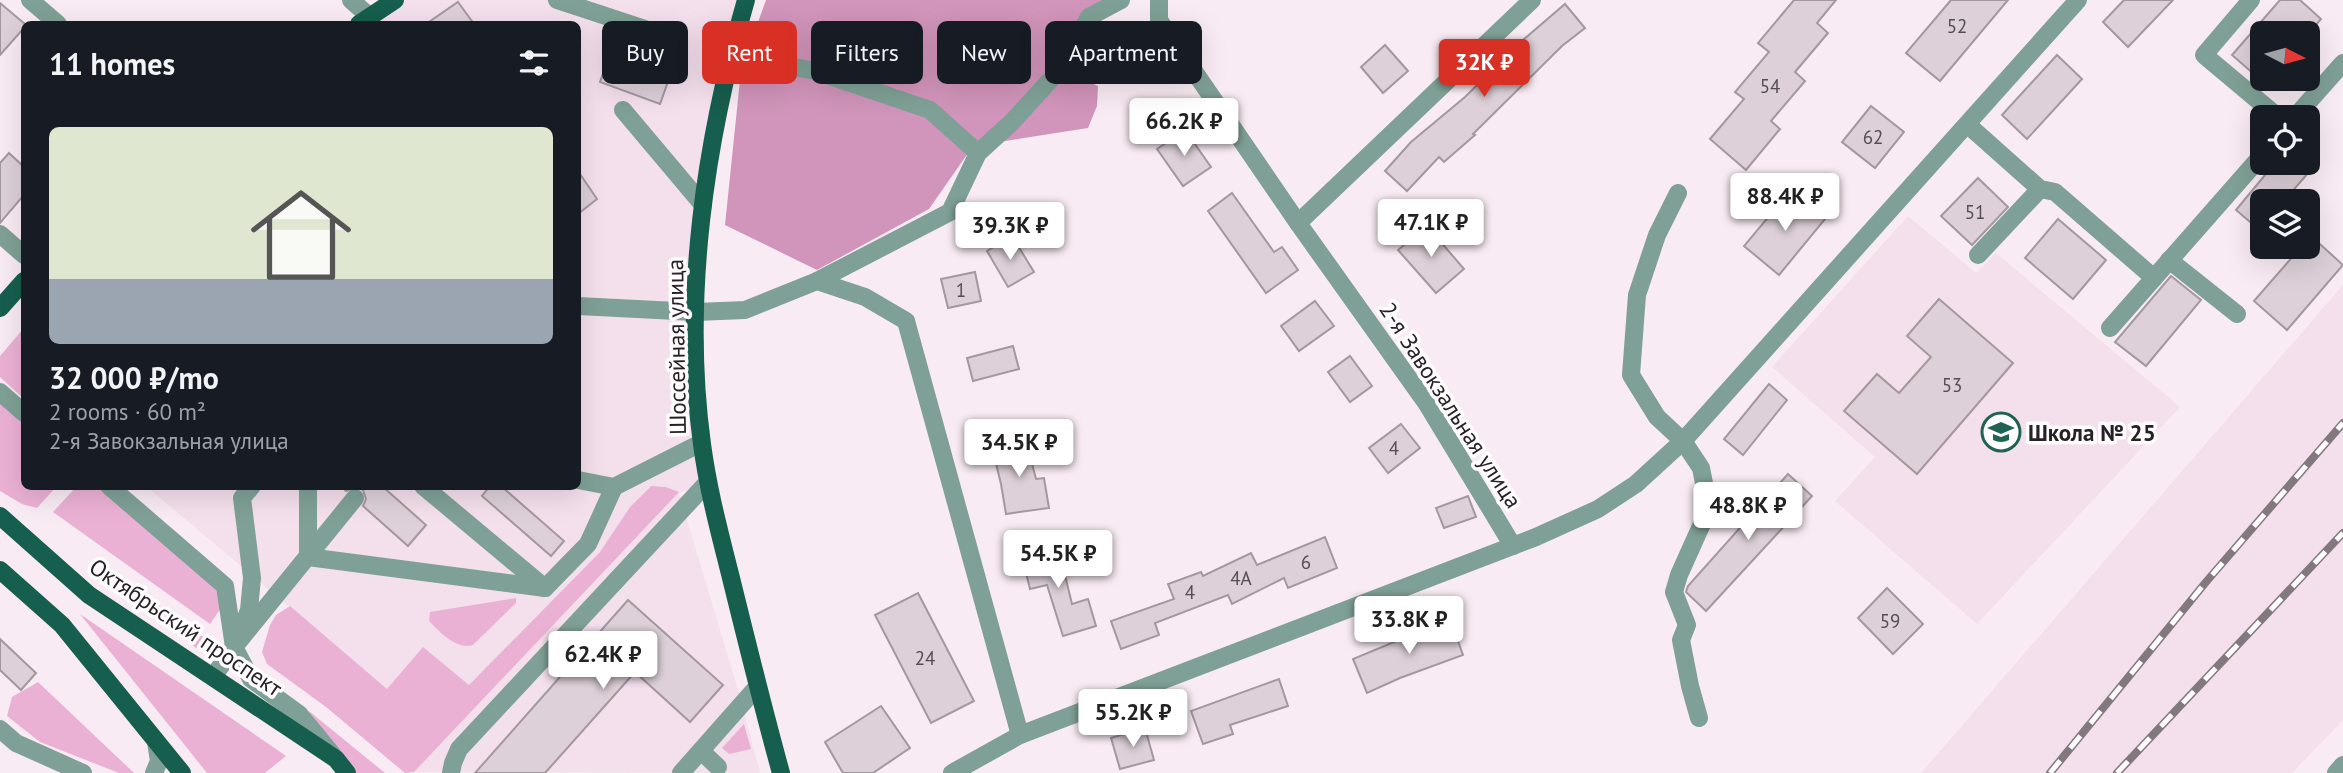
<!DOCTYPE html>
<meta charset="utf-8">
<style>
:root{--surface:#171b24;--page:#242831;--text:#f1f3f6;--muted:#9ea1a6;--line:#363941;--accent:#d93025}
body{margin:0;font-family:"PT Sans",sans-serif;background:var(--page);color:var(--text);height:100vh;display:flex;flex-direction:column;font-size:26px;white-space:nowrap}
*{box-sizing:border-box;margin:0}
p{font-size:23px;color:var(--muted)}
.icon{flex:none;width:38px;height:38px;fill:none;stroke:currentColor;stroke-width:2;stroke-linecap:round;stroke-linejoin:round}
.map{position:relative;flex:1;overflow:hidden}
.panel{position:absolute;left:21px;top:21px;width:560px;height:469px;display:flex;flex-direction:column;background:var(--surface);border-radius:10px;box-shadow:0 7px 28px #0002}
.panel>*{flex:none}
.top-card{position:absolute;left:602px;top:21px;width:665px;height:63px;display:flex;gap:14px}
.needle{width:46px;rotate:96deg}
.buttons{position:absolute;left:2250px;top:21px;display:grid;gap:14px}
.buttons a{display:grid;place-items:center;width:70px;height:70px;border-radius:10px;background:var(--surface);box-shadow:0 7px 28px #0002;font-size:35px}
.price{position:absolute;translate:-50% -60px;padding:0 16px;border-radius:7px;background:#fff;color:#222;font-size:23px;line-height:46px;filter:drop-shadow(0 2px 4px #0008)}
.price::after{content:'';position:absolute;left:50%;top:42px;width:21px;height:16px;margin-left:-10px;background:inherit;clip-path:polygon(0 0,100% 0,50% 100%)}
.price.on{background:var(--accent);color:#fff}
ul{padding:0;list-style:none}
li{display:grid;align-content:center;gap:14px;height:371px;padding:0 28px}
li+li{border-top:2px solid var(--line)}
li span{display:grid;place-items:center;height:217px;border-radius:10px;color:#555}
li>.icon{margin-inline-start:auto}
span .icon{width:126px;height:126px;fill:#fffc;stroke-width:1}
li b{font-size:30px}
h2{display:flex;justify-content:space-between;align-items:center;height:84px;padding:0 28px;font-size:30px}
.tag{padding:0 24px;border-radius:10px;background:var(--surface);box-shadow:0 7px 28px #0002;font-size:24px;line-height:63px}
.tag.on{background:var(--accent);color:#fff}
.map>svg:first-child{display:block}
.built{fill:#f4dfec}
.green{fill:#ebb1d5}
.forest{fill:#d194ba}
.building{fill:#ddd0d8;stroke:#a4989f;stroke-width:2}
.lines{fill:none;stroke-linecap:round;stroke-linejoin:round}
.minor{stroke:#7fa096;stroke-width:18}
.major{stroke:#165e4e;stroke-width:18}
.rail-casing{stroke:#82797e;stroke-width:8}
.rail{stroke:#fffcfe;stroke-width:5;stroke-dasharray:16;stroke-linecap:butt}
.labels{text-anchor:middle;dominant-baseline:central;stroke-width:7;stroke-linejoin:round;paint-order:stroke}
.number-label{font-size:19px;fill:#544d51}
.street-label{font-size:23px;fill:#262124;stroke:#fffcfe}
.poi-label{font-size:23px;font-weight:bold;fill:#262124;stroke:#fffcfe;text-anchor:start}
</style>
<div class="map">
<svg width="2343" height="773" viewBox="0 0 2343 773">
<rect width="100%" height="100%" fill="#f9ebf3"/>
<!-- built -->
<g class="built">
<polygon points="395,0 746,0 701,225 707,483 679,493 739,693 760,773 414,772 678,492 666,487 650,486 630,507 600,552 469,686 387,689 147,487 578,486 578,24 359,24"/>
<polygon points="1908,216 1976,273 1996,253 2180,407 1977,624 1835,501 1875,457 1772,367"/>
<polygon points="2343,285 2343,720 2292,773 1921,773"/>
</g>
<!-- green -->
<g class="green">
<polygon points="24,328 24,399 0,377 0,356"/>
<polygon points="0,401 24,423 24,486 56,487 37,508 22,504 0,491"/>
<polygon points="651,486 666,487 679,492 414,772 405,773 326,707 267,664 262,652 270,625 276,615 290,606 387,689 423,647 469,685 600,552 630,507"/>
<polygon points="76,487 103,487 219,590 223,605 210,624 53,512"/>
<polygon points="119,577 206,639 199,650 115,590 112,580"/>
<path d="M516,598V603L473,645C456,650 440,632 429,621L430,612Z"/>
<polygon points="80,614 286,756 265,773 207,773"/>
<polygon points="38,682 134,773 119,773 40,742 7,716 12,697"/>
<polygon points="309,711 385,773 353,773 336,759"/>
<polygon points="744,724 751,749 729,754 722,748"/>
</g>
<!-- forest -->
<polygon class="forest" points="766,0 1104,0 1057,68 1098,86 1097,106 1088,128 973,146 929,209 817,270 725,225 741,70"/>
<!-- building -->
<g class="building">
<polygon points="1794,0 1836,0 1817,23 1828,33 1795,72 1805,81 1771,121 1780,129 1746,170 1710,139 1744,99 1735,92 1769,52 1758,43"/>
<polygon points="1951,0 2008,0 1940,81 1906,53"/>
<polygon points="2124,0 2173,0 2128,47 2103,22"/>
<polygon points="2280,0 2300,0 2321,19 2309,33 2263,33 2263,82 2232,55"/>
<polygon points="458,2 474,24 426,24"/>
<polygon points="0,3 25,24 24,28 0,55"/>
<polygon points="1565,4 1585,28 1562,46 1473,134 1475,135 1444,162 1439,157 1407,191 1385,171 1411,142 1465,97 1523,40"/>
<polygon points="1385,45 1408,71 1383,93 1361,67"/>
<polygon points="611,51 671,73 660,104 600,82"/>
<polygon points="2057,55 2082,79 2027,139 2002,115"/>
<polygon points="1871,106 1904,132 1875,168 1842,142"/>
<polygon points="1185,130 1211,167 1183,186 1157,149"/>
<polygon points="9,153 24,167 24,195 0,223 0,163"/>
<polygon points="2275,163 2296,163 2308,173 2284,201 2263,201 2263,233 2236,210"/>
<polygon points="578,171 597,199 578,214"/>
<polygon points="1978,178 2008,207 1972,245 1941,216"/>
<polygon points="1791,190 1825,219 1779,275 1744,246"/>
<polygon points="1232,193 1274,252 1282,247 1298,270 1266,293 1208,211"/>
<polygon points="2058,219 2106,260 2073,299 2025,258"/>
<polygon points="1427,226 1464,269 1436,293 1398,250"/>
<polygon points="1012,236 1034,272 1008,287 987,251"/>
<polygon points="2311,236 2343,265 2287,330 2254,301 2301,247 2308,247 2308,239"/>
<polygon points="975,272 981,301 948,308 941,279"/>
<polygon points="2171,276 2201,300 2146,366 2115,342"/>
<polygon points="1939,299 2013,363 1917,474 1844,411 1877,374 1899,393 1931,357 1907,336"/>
<polygon points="1315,301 1334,326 1299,351 1281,326"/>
<polygon points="1013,346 1019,369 973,381 967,358"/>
<polygon points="1350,356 1372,386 1350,402 1328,372"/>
<polygon points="1769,384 1787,400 1743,455 1724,439"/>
<polygon points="1401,424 1420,448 1388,473 1369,448"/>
<polygon points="1025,438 1036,479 1044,478 1049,508 1006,514 1001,484 992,447"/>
<polygon points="1788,474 1812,496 1706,611 1686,592 1688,586"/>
<polygon points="341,486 382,486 426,525 408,546 363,506 366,499 363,490 356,487 346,491"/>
<polygon points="490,486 501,486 564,541 551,556 482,496"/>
<polygon points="1468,496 1476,517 1444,528 1436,508"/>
<polygon points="1325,537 1337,568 1288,588 1284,578 1232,604 1228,595 1155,623 1159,635 1121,649 1111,621 1174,599 1168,584 1201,572 1203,576 1251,553 1257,565"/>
<polygon points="1058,547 1072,604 1088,599 1096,626 1063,636 1047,585 1030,589 1022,556"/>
<polygon points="1887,588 1923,624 1893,654 1858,618"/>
<polygon points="918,593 974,701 931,723 875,615"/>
<polygon points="628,600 723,685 690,722 635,672 545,773 475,773"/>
<polygon points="1450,619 1463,655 1400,678 1367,693 1353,659 1411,635 1410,633"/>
<polygon points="0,639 36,673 21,690 0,670"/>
<polygon points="1279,679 1288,706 1230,725 1233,734 1203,744 1191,711"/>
<polygon points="881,706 910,748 873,773 843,773 825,742"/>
<polygon points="1145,728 1154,760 1120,769 1111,738"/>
</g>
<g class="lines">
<!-- minor -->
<g class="minor">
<polyline points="30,0 58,24"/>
<polyline points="351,0 370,17"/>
<polyline points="557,0 645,29"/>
<polyline points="1159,0 1159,20 1298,223 1427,404 1513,546"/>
<polyline points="2251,0 2204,55 2278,117"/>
<polyline points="730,55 815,71 930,110 978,153"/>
<polyline points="623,110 703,205"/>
<polyline points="2295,117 2343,63"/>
<polyline points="1968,125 2040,189 2055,192 2154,278"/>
<polyline points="1678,193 1657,235 1637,295 1631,375 1657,417 1683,441 1701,468 1709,508 1679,575 1674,592 1687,625 1681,640 1690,686 1699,718"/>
<polyline points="1298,223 1532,0"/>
<polyline points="0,234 24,255"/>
<polyline points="1978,255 2040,189"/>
<polyline points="2169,260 2237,314"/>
<polyline points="817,281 865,297 906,321 1020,735"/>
<polyline points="578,306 696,312 745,310 817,281 950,212 978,153 1012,122 1064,65 1089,17 1121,0"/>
<polyline points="2110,328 2263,154"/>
<polyline points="0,392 24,413"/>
<polyline points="578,480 614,487 701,443"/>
<polyline points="109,486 225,586 234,647 251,679 299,714 332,754"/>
<polyline points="308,486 308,557 545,588"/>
<polyline points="423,486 545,588 588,544 614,487"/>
<polyline points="241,631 249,610 252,578 242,498 252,486"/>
<polyline points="213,677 234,647 355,498"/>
<polyline points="0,729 16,743 83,773"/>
<polyline points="701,751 718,767"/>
<polyline points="154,773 159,761 156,742"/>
<polyline points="451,773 453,763 459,749 707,483"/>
<polyline points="681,773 757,687"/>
<polyline points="952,773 1020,735 1536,537 1598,509 1636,484 1683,441 2078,0"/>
<polyline points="2336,773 2343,765"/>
</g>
<!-- major -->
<g class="major">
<path d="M746,0C705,141 682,298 702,444C708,490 720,534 731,578C747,643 763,708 781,773"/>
<polyline points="359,24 395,0"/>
<polyline points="0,308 24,281"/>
<polyline points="0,516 89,595 336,759 347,773"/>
<polyline points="0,570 62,625 182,773"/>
</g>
<defs>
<g id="rail">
<polyline points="2050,773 2206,582 2343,423"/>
<polyline points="2117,773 2343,533"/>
</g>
</defs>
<!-- rail casing -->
<use href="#rail" class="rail-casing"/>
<!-- rail -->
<use href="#rail" class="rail"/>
</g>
<!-- icons -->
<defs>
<symbol id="school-ring" viewBox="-11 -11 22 22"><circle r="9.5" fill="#fffcfe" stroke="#206353" stroke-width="1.5"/><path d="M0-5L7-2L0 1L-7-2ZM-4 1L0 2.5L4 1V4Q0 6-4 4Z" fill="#206353"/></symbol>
</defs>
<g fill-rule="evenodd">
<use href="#school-ring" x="1979" y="410" width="44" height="44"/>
</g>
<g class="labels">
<!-- number labels -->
<g class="number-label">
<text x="1957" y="26">52</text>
<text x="1770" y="86">54</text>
<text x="1873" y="137">62</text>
<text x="1975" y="212">51</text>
<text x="961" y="290">1</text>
<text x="1952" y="385">53</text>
<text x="1394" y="448">4</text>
<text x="1306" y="562">6</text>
<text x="1241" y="578">4А</text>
<text x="1190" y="592">4</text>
<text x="1890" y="621">59</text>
<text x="925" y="658">24</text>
</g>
<!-- street labels -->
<g class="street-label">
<text transform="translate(676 347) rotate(-91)">Шоссейная улица</text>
<text transform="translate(1451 405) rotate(57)">2-я Завокзальная улица</text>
<text transform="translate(186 627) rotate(34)">Октябрьский проспект</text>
</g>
<!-- poi labels -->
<g class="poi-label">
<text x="2028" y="432">Школа № 25</text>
</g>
</g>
</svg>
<div class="buttons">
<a><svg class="needle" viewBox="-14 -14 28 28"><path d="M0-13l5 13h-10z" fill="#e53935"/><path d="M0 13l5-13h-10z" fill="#9ea1a6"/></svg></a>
<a><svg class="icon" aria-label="locate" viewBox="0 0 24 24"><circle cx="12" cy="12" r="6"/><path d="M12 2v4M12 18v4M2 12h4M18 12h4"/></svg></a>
<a><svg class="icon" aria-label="layers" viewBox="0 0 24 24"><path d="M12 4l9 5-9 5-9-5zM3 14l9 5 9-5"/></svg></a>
</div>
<b class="price on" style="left:1484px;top:99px">32K ₽</b>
<b class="price" style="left:1184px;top:158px">66.2K ₽</b>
<b class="price" style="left:1785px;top:233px">88.4K ₽</b>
<b class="price" style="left:1431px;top:259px">47.1K ₽</b>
<b class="price" style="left:1010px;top:262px">39.3K ₽</b>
<b class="price" style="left:1019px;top:479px">34.5K ₽</b>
<b class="price" style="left:1748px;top:542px">48.8K ₽</b>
<b class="price" style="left:1058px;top:590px">54.5K ₽</b>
<b class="price" style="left:1409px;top:656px">33.8K ₽</b>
<b class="price" style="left:603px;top:691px">62.4K ₽</b>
<b class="price" style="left:1133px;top:749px">55.2K ₽</b>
<div class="top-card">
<a class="tag">Buy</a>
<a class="tag on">Rent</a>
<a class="tag">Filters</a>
<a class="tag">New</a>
<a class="tag">Apartment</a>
</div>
<section class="panel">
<h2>11 homes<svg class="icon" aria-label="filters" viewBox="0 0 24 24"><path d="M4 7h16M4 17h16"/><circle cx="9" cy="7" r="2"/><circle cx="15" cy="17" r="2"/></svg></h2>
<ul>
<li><span style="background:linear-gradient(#dfe7d0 70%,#9aa5b1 0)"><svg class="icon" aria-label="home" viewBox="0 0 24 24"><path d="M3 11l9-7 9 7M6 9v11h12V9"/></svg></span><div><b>32 000 ₽/mo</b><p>2 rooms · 60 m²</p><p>2-я Завокзальная улица</p></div></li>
</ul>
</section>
</div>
